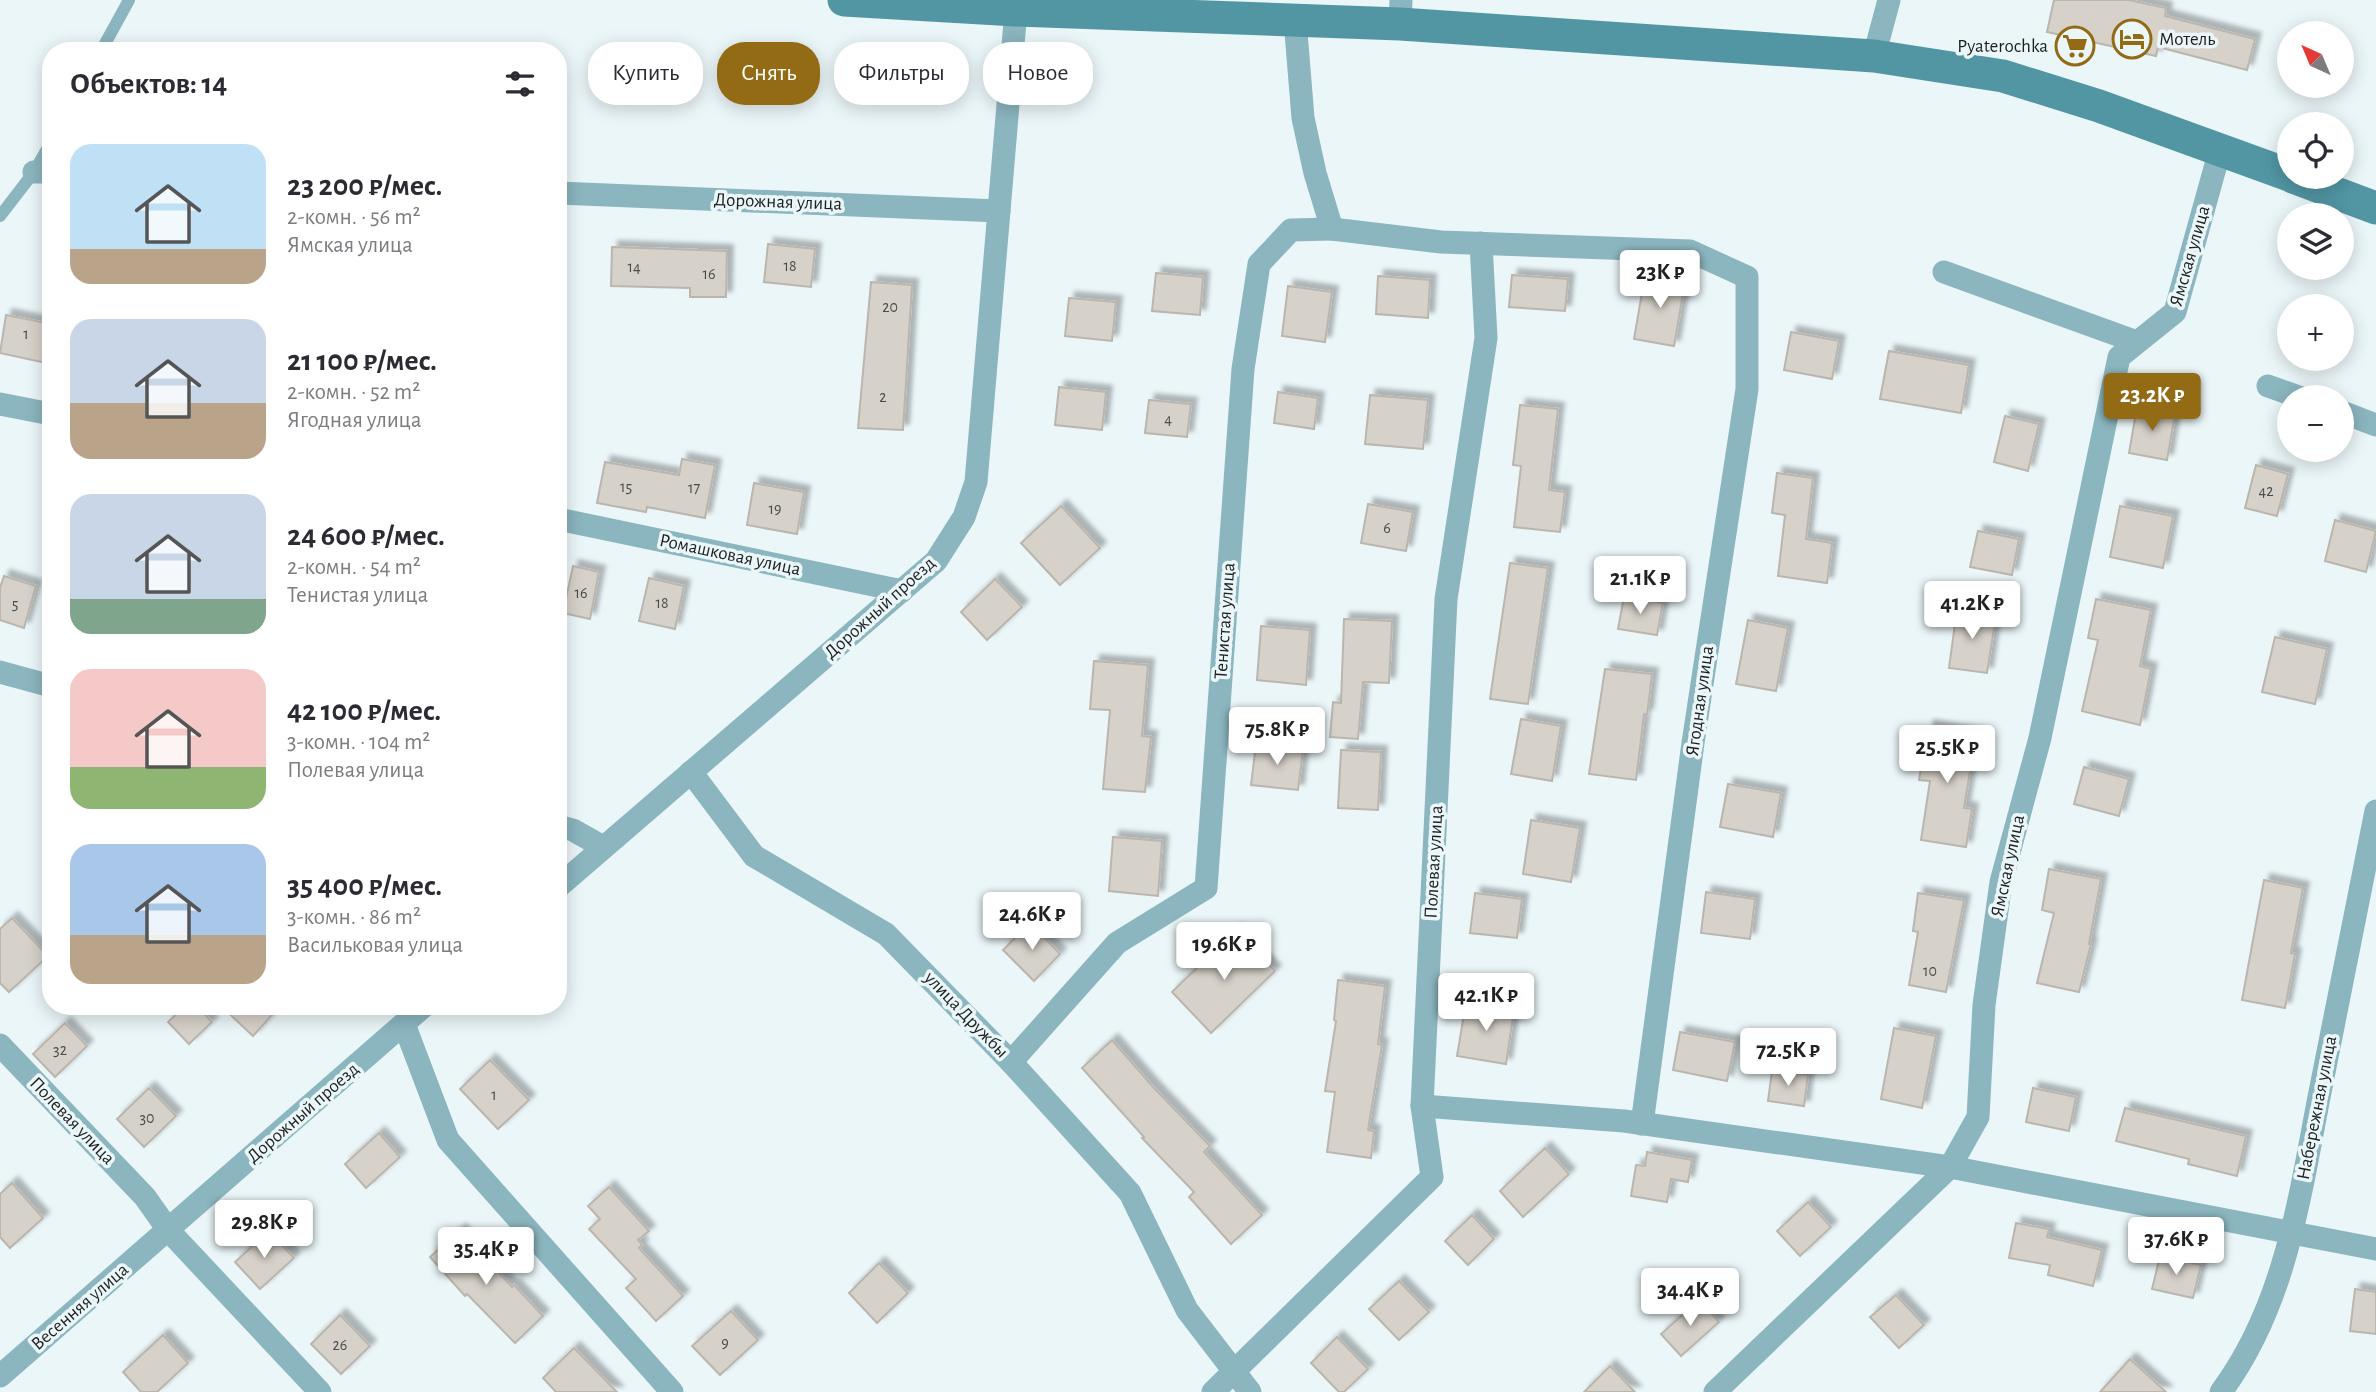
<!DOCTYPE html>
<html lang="ru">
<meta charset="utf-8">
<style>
:root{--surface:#fff;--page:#f7f7f7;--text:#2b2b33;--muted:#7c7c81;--accent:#936b15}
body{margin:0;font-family:"Alegreya Sans",sans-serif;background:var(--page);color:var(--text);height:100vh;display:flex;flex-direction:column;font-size:26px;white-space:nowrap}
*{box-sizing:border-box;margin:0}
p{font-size:23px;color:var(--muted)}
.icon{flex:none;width:38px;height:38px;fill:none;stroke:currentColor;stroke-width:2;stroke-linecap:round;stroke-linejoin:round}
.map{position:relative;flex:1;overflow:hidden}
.drawer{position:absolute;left:42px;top:42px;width:525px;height:973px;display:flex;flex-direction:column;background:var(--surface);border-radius:28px;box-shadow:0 4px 18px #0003}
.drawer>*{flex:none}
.guide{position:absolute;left:588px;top:42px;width:665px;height:63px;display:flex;gap:14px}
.needle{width:46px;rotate:316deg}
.buttons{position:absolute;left:2277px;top:21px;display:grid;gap:14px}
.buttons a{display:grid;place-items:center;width:77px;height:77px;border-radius:50%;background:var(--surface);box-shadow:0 4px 18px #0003;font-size:35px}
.price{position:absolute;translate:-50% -60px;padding:0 16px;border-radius:7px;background:#fff;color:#222;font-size:23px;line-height:46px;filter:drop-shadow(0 2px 4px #0008)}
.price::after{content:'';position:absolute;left:50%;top:42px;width:21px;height:16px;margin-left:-10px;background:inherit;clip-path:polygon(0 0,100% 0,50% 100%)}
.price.selected{background:var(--accent);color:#fff}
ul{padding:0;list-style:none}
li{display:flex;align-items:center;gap:21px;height:175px;padding:0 28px}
li span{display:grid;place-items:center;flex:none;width:196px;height:140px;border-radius:21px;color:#555}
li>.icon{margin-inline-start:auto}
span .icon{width:84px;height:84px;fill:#fffc;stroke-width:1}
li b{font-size:30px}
h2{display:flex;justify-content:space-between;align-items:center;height:84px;padding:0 28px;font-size:30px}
.tag{padding:0 24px;border-radius:28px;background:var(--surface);box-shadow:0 4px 18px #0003;font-size:24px;line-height:63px}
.tag.selected{background:var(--accent);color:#fff}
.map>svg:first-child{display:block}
.building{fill:#d6d1c9;stroke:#bab6ae;stroke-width:2;filter:url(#shadow)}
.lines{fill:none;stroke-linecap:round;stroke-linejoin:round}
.lane{stroke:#8bb5bf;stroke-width:12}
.street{stroke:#8bb5bf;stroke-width:23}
.secondary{stroke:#5296a4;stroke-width:33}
.labels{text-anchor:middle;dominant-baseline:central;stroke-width:7;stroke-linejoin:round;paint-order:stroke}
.number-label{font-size:16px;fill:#4a4c4a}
.poi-label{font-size:19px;fill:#1c2020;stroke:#ebf6f8;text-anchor:start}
.street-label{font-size:19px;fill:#1c2020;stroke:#ebf6f8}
</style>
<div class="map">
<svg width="2376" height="1392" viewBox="0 0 2376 1392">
<defs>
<filter id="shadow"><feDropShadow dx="6" dy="-6" stdDeviation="2" flood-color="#0004"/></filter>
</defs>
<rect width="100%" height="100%" fill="#ebf6f8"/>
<!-- building -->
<g class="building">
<polygon points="2054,0 2129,0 2166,8 2165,16 2255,39 2247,70 2158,47 2156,56 2047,32"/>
<polygon points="768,244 815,249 811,287 764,282"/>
<polygon points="612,247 727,251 726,297 690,297 690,288 611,286"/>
<polygon points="1156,273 1203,277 1200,315 1152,311"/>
<polygon points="1512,275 1568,279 1565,311 1509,307"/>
<polygon points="1645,275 1685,282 1674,346 1634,339"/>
<polygon points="1378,276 1430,280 1428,318 1376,314"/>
<polygon points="871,282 912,285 903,430 858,428"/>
<polygon points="1288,286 1332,292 1325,342 1282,336"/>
<polygon points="1069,298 1116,302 1112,341 1065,336"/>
<polygon points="6,315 51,324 51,364 0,353"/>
<polygon points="1791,332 1839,341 1832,379 1784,370"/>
<polygon points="1889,351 1969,365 1961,413 1880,399"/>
<polygon points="1059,387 1106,392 1102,430 1055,425"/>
<polygon points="1278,392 1318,398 1314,429 1274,423"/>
<polygon points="1370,395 1428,400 1423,449 1365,444"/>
<polygon points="1149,400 1191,404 1187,437 1145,433"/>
<polygon points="1520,405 1558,409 1549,490 1565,492 1560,532 1514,527 1521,466 1513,465"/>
<polygon points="2137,407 2175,414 2167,460 2129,453"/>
<polygon points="2005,416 2039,424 2028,471 1994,462"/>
<polygon points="682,459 715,465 705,518 647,507 646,512 597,503 605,462 679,475"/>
<polygon points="2256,465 2288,474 2277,516 2245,508"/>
<polygon points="1777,473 1813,478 1806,539 1832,543 1827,583 1778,576 1785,515 1772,513"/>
<polygon points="754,483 804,492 797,534 747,525"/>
<polygon points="1368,504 1413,512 1406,551 1361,543"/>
<polygon points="1061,506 1100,548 1060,585 1021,543"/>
<polygon points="2120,506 2173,516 2163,568 2110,557"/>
<polygon points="2335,520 2376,531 2366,572 2325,561"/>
<polygon points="1978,531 2019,539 2012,575 1970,567"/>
<polygon points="1510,563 1548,568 1528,704 1490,699"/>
<polygon points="573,566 599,572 590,619 563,613"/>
<polygon points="4,576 36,586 24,628 0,620 0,588"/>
<polygon points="649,578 684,586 675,629 639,621"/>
<polygon points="995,579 1022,607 987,640 961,612"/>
<polygon points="1624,597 1663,603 1657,635 1618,629"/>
<polygon points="2096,599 2151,610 2140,666 2151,669 2140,725 2082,711 2098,640 2088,638"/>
<polygon points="1957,609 1996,615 1987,673 1949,668"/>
<polygon points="1344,619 1392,621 1389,683 1363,682 1358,739 1330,737 1333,702 1341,703"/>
<polygon points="1748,620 1788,628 1776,691 1736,684"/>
<polygon points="1261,626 1310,630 1306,685 1257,680"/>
<polygon points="2275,637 2327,649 2315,704 2262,692"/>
<polygon points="1094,661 1148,665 1142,736 1151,737 1145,792 1103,789 1110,710 1090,709"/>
<polygon points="1605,669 1652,674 1647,715 1644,714 1636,780 1589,774"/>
<polygon points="1521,719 1561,726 1552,781 1511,774"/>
<polygon points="1928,726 1976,734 1964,808 1972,809 1966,847 1921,840 1930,781 1919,780"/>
<polygon points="1256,744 1303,750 1298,790 1251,785"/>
<polygon points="1341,750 1381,752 1378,810 1338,808"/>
<polygon points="2084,767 2129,779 2119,816 2074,804"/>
<polygon points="1728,784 1781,793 1773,837 1720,827"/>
<polygon points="1531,820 1580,828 1571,882 1523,874"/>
<polygon points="1113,837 1162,841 1158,896 1109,891"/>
<polygon points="2049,869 2101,879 2089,944 2091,944 2079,992 2037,983 2054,913 2042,910"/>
<polygon points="2264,880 2303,888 2291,953 2295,954 2285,1008 2242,1000"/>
<polygon points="1706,892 1755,899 1750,939 1701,933"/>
<polygon points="1475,893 1522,899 1517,938 1470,933"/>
<polygon points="1918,893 1964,900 1946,992 1909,985 1918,932 1913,931"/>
<polygon points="12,918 48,956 9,992 0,983 0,929"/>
<polygon points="1030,923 1060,954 1034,981 1003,950"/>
<polygon points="1236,930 1275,971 1211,1033 1172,992"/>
<polygon points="1338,980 1385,986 1378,1044 1382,1045 1368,1130 1374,1131 1371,1158 1327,1152 1335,1092 1325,1091 1336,1021 1334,1020"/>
<polygon points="1466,1002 1514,1010 1506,1064 1457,1056"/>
<polygon points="185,1006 197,1006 212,1022 189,1044 168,1022"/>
<polygon points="221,1006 280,1006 253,1036"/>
<polygon points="65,1023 87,1046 55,1077 33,1054"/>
<polygon points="1894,1028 1936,1036 1922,1108 1881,1099"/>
<polygon points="1680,1032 1735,1042 1727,1081 1673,1070"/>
<polygon points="1112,1040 1154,1088 1210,1146 1204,1152 1262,1215 1231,1244 1189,1197 1194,1192 1142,1138 1144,1137 1082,1068"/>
<polygon points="490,1060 529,1100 498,1129 460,1089"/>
<polygon points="1772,1071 1808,1075 1804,1106 1768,1101"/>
<polygon points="149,1088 176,1116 144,1147 117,1119"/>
<polygon points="2033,1088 2076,1097 2069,1131 2026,1122"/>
<polygon points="2125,1108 2246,1136 2237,1176 2188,1164 2189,1159 2116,1141"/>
<polygon points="379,1133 400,1157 366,1188 345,1164"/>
<polygon points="1545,1148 1569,1174 1523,1217 1500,1191"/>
<polygon points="1647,1152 1692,1160 1688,1182 1671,1179 1667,1202 1631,1196 1636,1165 1645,1166"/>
<polygon points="12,1183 43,1218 10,1248 0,1237 0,1194"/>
<polygon points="609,1187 649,1231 638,1240 642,1245 639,1248 683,1296 656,1321 626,1288 636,1279 589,1229 600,1219 588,1206"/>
<polygon points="1808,1202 1831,1227 1800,1256 1777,1231"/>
<polygon points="1472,1215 1494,1239 1468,1265 1445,1241"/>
<polygon points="2016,1223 2049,1229 2047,1237 2102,1250 2093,1286 2048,1275 2050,1265 2009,1258"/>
<polygon points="460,1230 512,1287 514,1285 543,1316 515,1343 467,1294 465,1296 430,1257"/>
<polygon points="269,1231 294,1258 260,1289 235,1262"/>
<polygon points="2160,1256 2201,1265 2193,1298 2152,1289"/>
<polygon points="879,1263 908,1293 877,1323 849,1293"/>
<polygon points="1399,1281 1429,1312 1399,1340 1369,1309"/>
<polygon points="2355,1289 2376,1292 2376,1334 2350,1331"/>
<polygon points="1896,1295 1924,1325 1899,1348 1870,1317"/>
<polygon points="1699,1300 1719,1322 1681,1356 1661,1334"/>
<polygon points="731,1311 758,1340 720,1375 692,1346"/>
<polygon points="340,1315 370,1346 341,1374 311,1344"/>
<polygon points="163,1335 188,1363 157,1392 141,1392 123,1372"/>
<polygon points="1337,1337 1368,1369 1344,1392 1339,1392 1311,1363"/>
<polygon points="574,1348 617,1392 556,1392 543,1378"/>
<polygon points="2130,1359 2166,1392 2100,1392"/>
<polygon points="1610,1366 1635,1392 1584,1392"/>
</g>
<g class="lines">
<!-- lane -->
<g class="lane">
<polyline points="101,51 129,0"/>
<polyline points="0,216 34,172 51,142"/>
</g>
<!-- street -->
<g class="street">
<polyline points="1295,20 1303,118 1315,173 1332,229 1441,242 1690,251 1747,277 1747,389 1693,743 1642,1124"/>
<polyline points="1400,24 1401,0"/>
<polyline points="1874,56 1889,0"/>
<polyline points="34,172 51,172"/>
<polyline points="558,193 999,211"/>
<polyline points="1944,272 2137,342"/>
<polyline points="2268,386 2299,397"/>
<polyline points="0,404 51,414"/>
<polyline points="2342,412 2376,425"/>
<polyline points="558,519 902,591"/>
<polyline points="0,672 51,686"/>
<polyline points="691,772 754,856 886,934 1011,1062 1130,1193 1187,1310 1250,1392"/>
<polyline points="558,826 573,830 603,847"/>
<polyline points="558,887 936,561 964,517 976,482 1016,10"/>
<polyline points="404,1024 448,1140 672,1392"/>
<polyline points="0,1045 145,1197 169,1231 320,1392"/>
<polyline points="1011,1062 1117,943 1206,888 1243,369 1259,264 1291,230 1332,229"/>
<polyline points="1422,1106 1624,1121 1950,1167 2376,1249"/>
<polyline points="0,1376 424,1006"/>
<polyline points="1213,1392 1432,1177 1422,1106 1446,599 1486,338 1481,243"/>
<polyline points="1715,1392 1950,1167 1978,1117 1984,1005 2001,882 2040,738 2119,357 2175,312 2220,150"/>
<path d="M2221,1392C2287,1303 2300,1193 2321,1087C2339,995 2358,903 2376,811"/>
</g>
<!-- secondary -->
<g class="secondary">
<polyline points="844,0 1016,10 1400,24 1874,56 2003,76 2099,106 2289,175"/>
<polyline points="2293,177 2376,208"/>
</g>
</g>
<!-- icons -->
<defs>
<symbol id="hotel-ring" viewBox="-11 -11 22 22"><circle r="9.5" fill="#ebf6f8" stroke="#936b15" stroke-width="1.5"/><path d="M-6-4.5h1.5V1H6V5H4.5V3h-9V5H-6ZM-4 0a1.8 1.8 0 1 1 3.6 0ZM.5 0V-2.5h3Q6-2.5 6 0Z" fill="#936b15"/></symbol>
<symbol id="supermarket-ring" viewBox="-11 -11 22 22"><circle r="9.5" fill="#ebf6f8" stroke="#936b15" stroke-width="1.5"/><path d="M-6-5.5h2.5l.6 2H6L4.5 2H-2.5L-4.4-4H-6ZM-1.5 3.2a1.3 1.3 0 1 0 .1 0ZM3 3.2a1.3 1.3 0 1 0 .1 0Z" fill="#936b15"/></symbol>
</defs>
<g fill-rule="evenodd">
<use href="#hotel-ring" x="2110" y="17" width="44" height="44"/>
<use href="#supermarket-ring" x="2053" y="24" width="44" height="44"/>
</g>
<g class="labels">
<!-- number labels -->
<g class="number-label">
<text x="790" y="266">18</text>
<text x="634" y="267">14</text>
<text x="709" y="274">16</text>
<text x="890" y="307">20</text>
<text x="26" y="334">1</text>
<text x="883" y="397">2</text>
<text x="1168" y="419">4</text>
<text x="626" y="487">15</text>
<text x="694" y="488">17</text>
<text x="2266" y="491">42</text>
<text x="775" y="509">19</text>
<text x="1387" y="528">6</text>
<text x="581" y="593">16</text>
<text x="662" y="603">18</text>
<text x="15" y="604">5</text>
<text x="1930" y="971">10</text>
<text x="60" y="1050">32</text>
<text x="494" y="1095">1</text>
<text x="147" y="1118">30</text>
<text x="725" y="1343">9</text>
<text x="340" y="1345">26</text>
</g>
<!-- poi labels -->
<g class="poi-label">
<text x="2159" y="39">Мотель</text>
<text x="2048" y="46" text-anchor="end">Pyaterochka</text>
</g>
<!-- street labels -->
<g class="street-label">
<text transform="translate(778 202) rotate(2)">Дорожная улица</text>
<text transform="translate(2190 256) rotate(-74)">Ямская улица</text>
<text transform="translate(730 555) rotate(12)">Ромашковая улица</text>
<text transform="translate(880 608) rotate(-42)">Дорожный проезд</text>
<text transform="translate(1225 621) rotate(-86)">Тенистая улица</text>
<text transform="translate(1700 701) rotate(-82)">Ягодная улица</text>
<text transform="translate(1434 862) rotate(-87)">Полевая улица</text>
<text transform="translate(2008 866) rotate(-78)">Ямская улица</text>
<text transform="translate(966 1015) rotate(46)">улица Дружбы</text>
<text transform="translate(2317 1108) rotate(-79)">Набережная улица</text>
<text transform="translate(303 1113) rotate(-41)">Дорожный проезд</text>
<text transform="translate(72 1121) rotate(46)">Полевая улица</text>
<text transform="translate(80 1307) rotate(-41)">Весенняя улица</text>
</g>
</g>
</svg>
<div class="buttons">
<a><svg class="needle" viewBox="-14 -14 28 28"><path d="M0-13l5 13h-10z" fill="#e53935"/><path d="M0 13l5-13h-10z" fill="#7c7c81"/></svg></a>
<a><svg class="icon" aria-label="locate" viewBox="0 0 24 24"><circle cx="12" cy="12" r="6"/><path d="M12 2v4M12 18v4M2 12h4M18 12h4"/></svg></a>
<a><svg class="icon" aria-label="layers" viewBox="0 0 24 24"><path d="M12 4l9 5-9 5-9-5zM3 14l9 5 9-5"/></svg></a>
<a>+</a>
<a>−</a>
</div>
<b class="price" style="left:1660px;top:310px">23K ₽</b>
<b class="price selected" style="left:2152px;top:433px">23.2K ₽</b>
<b class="price" style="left:1640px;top:616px">21.1K ₽</b>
<b class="price" style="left:1972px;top:641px">41.2K ₽</b>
<b class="price" style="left:1277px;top:767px">75.8K ₽</b>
<b class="price" style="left:1947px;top:785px">25.5K ₽</b>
<b class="price" style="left:1032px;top:952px">24.6K ₽</b>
<b class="price" style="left:1224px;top:982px">19.6K ₽</b>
<b class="price" style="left:1486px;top:1033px">42.1K ₽</b>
<b class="price" style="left:1788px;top:1088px">72.5K ₽</b>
<b class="price" style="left:264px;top:1260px">29.8K ₽</b>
<b class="price" style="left:2176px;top:1277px">37.6K ₽</b>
<b class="price" style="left:486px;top:1287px">35.4K ₽</b>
<b class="price" style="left:1690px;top:1328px">34.4K ₽</b>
<div class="guide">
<a class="tag">Купить</a>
<a class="tag selected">Снять</a>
<a class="tag">Фильтры</a>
<a class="tag">Новое</a>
</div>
<section class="drawer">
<h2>Объектов: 14<svg class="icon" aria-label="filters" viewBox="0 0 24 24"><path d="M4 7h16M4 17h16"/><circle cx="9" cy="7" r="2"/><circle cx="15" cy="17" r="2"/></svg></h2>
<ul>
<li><span style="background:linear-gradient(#bfe0f5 75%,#b9a48a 0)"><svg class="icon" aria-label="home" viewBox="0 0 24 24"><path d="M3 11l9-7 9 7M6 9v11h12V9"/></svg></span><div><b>23 200 ₽/мес.</b><p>2-комн. · 56 m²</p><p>Ямская улица</p></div></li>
<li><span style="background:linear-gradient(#c9d6e8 60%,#b9a48a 0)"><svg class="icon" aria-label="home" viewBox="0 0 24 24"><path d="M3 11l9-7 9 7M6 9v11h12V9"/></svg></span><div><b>21 100 ₽/мес.</b><p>2-комн. · 52 m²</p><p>Ягодная улица</p></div></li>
<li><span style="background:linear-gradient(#c9d6e8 75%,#7fa58c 0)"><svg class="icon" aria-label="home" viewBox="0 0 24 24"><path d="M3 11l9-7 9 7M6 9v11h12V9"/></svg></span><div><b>24 600 ₽/мес.</b><p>2-комн. · 54 m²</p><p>Тенистая улица</p></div></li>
<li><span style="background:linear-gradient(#f6c9c9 70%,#8fb573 0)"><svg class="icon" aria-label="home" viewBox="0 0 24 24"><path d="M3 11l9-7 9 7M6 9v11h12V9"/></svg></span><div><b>42 100 ₽/мес.</b><p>3-комн. · 104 m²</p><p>Полевая улица</p></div></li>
<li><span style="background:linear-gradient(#a9c7e8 65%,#b9a48a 0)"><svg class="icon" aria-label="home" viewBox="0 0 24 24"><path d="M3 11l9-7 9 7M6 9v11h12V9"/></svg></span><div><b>35 400 ₽/мес.</b><p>3-комн. · 86 m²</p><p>Васильковая улица</p></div></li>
</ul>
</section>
</div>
